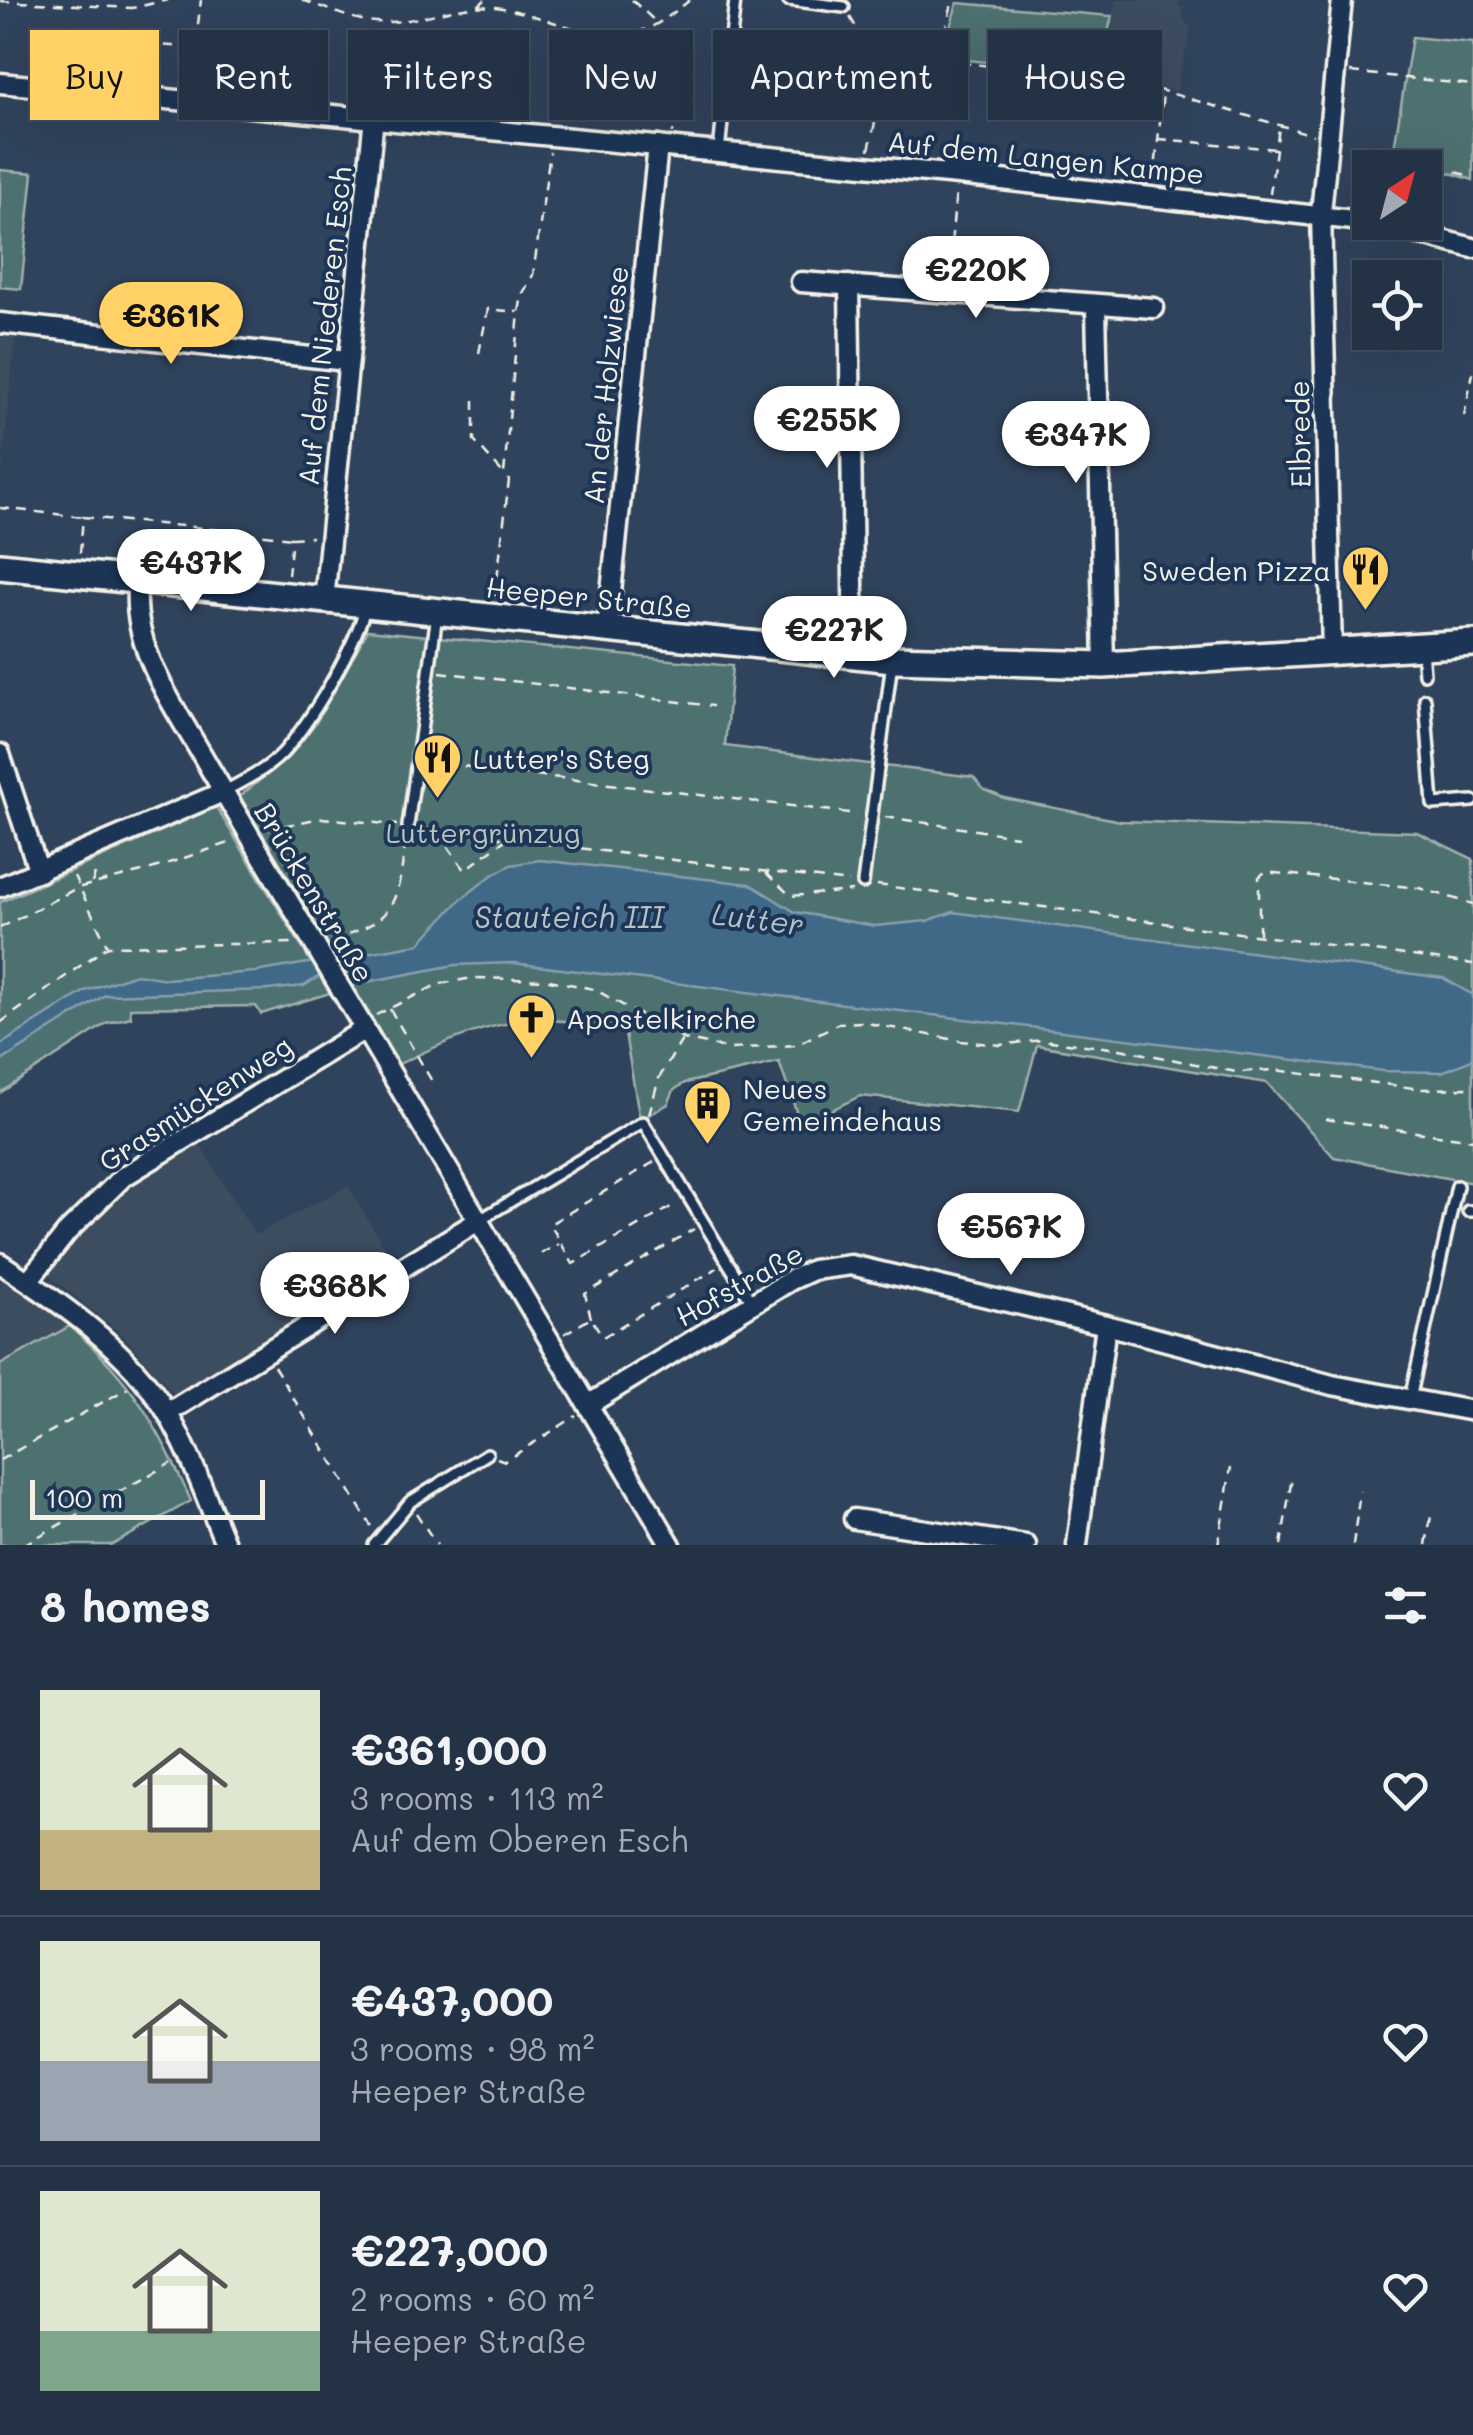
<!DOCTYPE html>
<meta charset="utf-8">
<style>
:root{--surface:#243245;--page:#303e50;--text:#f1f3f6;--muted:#a3aab3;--line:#414d5e;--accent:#ffd166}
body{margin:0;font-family:Mali,sans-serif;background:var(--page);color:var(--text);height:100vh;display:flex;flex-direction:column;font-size:38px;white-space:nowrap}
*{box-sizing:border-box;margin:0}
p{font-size:32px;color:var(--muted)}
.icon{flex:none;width:55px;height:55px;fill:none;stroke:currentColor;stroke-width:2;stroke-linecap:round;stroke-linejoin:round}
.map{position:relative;height:1545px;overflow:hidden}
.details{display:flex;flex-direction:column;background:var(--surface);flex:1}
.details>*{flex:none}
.top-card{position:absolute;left:30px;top:30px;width:1415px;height:90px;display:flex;gap:20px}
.needle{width:65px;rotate:36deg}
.tools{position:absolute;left:1352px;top:150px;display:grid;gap:20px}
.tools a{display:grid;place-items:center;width:90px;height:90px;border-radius:0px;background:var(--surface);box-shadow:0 10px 40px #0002,0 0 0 2px var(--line);font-size:50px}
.scale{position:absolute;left:30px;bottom:25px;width:235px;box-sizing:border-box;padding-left:10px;border:5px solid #f4f1e8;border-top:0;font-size:28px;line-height:35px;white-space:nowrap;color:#f4f1e8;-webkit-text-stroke:8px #1d3557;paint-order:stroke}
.price{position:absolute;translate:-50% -85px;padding:0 22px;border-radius:35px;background:#fff;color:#222;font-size:32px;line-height:65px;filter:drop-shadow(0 2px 5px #0008)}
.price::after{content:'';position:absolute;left:50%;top:60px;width:30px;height:22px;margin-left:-15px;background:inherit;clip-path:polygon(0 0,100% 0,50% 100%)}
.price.selected{background:var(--accent);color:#111}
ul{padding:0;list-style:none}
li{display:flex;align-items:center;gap:30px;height:250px;padding:0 40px}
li+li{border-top:2px solid var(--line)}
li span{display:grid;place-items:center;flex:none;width:280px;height:200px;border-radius:0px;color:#555}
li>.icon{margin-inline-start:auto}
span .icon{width:120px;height:120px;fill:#fffc;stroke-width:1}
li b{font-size:42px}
h2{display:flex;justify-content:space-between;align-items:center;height:120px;padding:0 40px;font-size:42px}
.tag{padding:0 35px;border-radius:0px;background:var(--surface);box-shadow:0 10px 40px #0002,0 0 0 2px var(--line);font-size:35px;line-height:90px}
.tag.selected{background:var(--accent);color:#111}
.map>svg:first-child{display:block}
.built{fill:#3e4d60}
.green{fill:#4d6f71;stroke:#a0b0ac;stroke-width:2.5}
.water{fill:#3f6987;stroke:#879fae;stroke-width:2.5}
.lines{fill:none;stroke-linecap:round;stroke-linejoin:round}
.lane-casing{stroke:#f4f1e8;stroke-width:16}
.street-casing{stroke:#f4f1e8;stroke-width:25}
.secondary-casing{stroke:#f4f1e8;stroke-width:32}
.path{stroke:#f4f1e8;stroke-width:2.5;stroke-dasharray:10 8;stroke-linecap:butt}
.lane{stroke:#1d3557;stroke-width:9}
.street{stroke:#1d3557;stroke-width:18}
.secondary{stroke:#1d3557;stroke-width:25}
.labels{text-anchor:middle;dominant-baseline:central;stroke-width:8;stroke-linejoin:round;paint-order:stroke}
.street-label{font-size:28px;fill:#f4f1e8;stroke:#1d3557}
.poi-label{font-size:28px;fill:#f4f1e8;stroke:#1d3557;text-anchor:start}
.park-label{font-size:28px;fill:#bac4be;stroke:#1d3557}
.water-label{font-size:30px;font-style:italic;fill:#b5c1c6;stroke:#1d3557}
</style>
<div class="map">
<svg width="1473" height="1545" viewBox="0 0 1473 1545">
<rect width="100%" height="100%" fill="#30435c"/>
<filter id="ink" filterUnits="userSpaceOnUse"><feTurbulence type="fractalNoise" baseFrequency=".01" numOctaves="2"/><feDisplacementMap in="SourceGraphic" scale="20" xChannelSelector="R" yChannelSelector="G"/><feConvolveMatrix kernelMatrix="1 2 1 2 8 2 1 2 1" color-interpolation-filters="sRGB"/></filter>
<g filter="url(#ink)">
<!-- built -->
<g class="built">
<polygon points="1117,0 1180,0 1178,7 1184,8 1183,19 1191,29 1176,91 1098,72"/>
<polygon points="0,337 15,338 1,479 0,479"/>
<polygon points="197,1140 255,1235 348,1186 393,1262 176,1396 123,1335 50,1276 49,1268 116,1194"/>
<polygon points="0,1276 70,1326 0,1365"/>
</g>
<!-- green -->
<g class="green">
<polygon points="957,3 1112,16 1098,72 933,57 947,38"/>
<polygon points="1412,37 1473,43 1473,180 1393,155"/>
<polygon points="0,170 33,173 21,289 0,287"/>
<path d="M368,630L732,666L725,746L973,777L984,790L1004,798L1121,821L1417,832L1473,859V1183L1334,1157L1267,1083L1037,1045L1019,1112L860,1096L801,1125L779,1062L685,1083L674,1090L668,1104L640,1120L625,1034C536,1005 481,1024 399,1064L240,796L291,755L317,721Z"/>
<polygon points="216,807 330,993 261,1014 256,1006 130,1008 131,1017 107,1023 0,1093 0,902"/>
<path d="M70,1326C135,1383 156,1424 191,1501L112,1545H0V1365Z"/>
</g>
<!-- water -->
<polygon class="water" points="540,860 750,884 795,912 875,926 927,921 953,912 1443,978 1473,995 1472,1060 1442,1072 1383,1071 513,963 455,965 361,983 355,972 321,975 304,986 268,990 105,995 0,1062 0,1045 85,991 136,974 166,979 255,972 419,944 459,901 492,875 511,865"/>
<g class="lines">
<defs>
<g id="lane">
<polyline points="788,0 844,7"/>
<polyline points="719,151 735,0"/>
<polyline points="1422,649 1424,674"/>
<polyline points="1425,699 1433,804 1473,801"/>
<path d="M223,792C245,780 271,768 287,748C314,716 356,645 366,605"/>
<polyline points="408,826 437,614"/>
<polyline points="863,883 892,662"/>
<polyline points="1468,1211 1473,1211"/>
<polyline points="478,1221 643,1122 753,1304"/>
<polyline points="1410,1399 1457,1186"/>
<polyline points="374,1545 410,1502 487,1454"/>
</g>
<g id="street">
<polyline points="0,83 958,175 1370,222"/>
<polyline points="1371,222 1473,248"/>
<polyline points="801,282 1154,308"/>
<polyline points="849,285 854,656"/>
<polyline points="1096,307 1104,665"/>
<polyline points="0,323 347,361"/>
<path d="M138,581C128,647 178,711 209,767L671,1545"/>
<polyline points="324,600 374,117"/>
<polyline points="607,630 658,146"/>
<polyline points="1332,653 1321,213 1342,0"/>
<polyline points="0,754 39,872"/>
<polyline points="0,887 223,792"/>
<path d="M0,1263C61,1303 127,1348 166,1411C191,1452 207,1502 226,1545"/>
<polyline points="28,1281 68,1231 123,1177 365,1029"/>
<polyline points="588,1405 791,1280 813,1270 851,1265 1106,1325 1332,1385 1473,1411"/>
<polyline points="167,1413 478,1221"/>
<polyline points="854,1519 1026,1545"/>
<polyline points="1077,1545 1106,1325"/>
</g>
<polyline id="secondary" points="0,566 893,659 1104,665 1473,643"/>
</defs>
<!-- lane casing -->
<use href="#lane" class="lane-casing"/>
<!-- street casing -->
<use href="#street" class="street-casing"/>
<!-- secondary casing -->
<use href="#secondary" class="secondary-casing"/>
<!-- path -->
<g class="path">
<path d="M302,0C333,10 356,24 390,22C427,20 458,3 496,7C539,13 579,37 623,34C651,33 669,16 690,0"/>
<polyline points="632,0 657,23"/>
<polyline points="0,1 132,8 168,0"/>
<polyline points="478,6 485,0"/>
<polyline points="850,17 859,32 913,43 934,60 1096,77 1163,91 1313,135"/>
<polyline points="629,35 623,83 677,89 673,133"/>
<polyline points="196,48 204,49 199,83"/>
<polyline points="1350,72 1473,85"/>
<polyline points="143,79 146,44 195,48 201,0"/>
<polyline points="1158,139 1276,149"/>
<polyline points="869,150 879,104 943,38 953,0"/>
<polyline points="1395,168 1400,155 1473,177"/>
<polyline points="1154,179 1163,93"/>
<polyline points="1270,194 1279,127"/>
<polyline points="948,278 956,191"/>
<polyline points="479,353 488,309 518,312"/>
<polyline points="474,400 474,441 503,473"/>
<polyline points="1464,416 1473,373"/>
<polyline points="0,508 83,517"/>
<polyline points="1473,548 1473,566"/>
<polyline points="80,553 83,517 193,527"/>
<polyline points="189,564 193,527 292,538"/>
<polyline points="288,575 292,538 312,537"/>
<polyline points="495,596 509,480 504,474 519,312 522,295 533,275 550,152"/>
<polyline points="440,672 713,706"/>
<polyline points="428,762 857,814"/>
<polyline points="885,817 1017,836"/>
<polyline points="420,828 849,882"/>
<polyline points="267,829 321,818 397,825"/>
<polyline points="437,832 465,870 505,840"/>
<polyline points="766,873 791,896 852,891"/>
<polyline points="74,876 107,945"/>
<polyline points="92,883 95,874"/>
<polyline points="877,885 1473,964"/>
<polyline points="0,928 77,888 142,872 232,842"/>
<polyline points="1259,934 1259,877 1265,872 1419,888 1473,904"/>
<path d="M331,940C398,920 397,903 406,839"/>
<polyline points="390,1009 433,1083"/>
<polyline points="376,1015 439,984 473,978 549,980 594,989 683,1039 730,1049 796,1045 839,1023 862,1022 961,1041 1000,1045 1041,1040 1120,1049 1236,1072 1274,1070 1422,1089 1473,1088"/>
<polyline points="0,1023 108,946 293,943"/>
<polyline points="649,1114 659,1078 682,1040"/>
<polyline points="1325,1119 1473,1140"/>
<polyline points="654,1162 550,1224 573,1264 676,1204"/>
<polyline points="541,1254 559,1244"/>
<polyline points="591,1318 585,1294 694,1229"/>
<polyline points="564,1334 591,1318 603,1337 717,1268"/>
<polyline points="274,1366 371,1526"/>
<polyline points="497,1458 505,1461 576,1416"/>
<polyline points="0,1460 128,1388"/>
<polyline points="416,1513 437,1545"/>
<polyline points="23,1545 171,1463"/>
<polyline points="1218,1545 1231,1467"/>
<polyline points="1281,1545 1292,1477"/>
<polyline points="1353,1545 1360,1491"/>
<polyline points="1426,1545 1432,1510"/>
</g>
<!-- lane -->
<use href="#lane" class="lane"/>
<!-- street -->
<use href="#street" class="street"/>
<!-- secondary -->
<use href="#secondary" class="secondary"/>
</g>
</g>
<!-- icons -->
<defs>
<symbol id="restaurant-pin" viewBox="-11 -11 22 30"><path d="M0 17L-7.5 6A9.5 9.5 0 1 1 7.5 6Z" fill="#ffd166" stroke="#1d3557"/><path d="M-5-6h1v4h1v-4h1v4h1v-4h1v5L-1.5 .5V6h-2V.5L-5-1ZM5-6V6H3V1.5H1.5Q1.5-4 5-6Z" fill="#111"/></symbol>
<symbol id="church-pin" viewBox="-11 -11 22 30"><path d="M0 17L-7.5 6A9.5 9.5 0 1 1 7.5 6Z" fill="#ffd166" stroke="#1d3557"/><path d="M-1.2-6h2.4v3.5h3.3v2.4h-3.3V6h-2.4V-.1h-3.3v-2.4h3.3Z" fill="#111"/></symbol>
<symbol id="building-pin" viewBox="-11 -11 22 30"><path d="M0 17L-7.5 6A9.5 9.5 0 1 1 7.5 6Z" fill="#ffd166" stroke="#1d3557"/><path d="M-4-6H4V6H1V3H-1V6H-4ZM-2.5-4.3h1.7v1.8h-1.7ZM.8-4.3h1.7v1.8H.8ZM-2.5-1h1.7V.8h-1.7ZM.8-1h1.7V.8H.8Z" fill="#111"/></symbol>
</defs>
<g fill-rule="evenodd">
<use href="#restaurant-pin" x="1338" y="542" width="55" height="75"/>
<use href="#restaurant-pin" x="410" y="730" width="55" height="75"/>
<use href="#church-pin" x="504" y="990" width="55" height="75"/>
<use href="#building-pin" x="680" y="1076" width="55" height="75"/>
</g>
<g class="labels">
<!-- street labels -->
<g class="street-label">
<text transform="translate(1046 157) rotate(6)">Auf dem Langen Kampe</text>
<text transform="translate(324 326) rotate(-84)">Auf dem Niederen Esch</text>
<text transform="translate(605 385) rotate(-84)">An der Holzwiese</text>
<text transform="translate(1299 434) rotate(-91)">Elbrede</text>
<text transform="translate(589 597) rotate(6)">Heeper Straße</text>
<text transform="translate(315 892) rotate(59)">Brückenstraße</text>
<text transform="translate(195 1103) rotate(-33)">Grasmückenweg</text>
<text transform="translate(739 1284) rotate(-29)">Hofstraße</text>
</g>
<!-- poi labels -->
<g class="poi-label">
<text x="1331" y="570" text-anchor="end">Sweden Pizza</text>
<text x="473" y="758">Lutter's Steg</text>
<text x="566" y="1018">Apostelkirche</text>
<text x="743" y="1088">Neues<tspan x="743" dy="32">Gemeindehaus</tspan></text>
</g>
<!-- park labels -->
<g class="park-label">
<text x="483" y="832">Luttergrünzug</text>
</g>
<!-- water labels -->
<g class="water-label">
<text x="569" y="916">Stauteich III</text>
<text transform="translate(758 918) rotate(7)">Lutter</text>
</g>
</g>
</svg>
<div class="tools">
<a><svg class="needle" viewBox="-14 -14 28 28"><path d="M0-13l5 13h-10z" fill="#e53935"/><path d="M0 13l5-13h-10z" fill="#a3aab3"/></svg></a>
<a><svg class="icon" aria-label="locate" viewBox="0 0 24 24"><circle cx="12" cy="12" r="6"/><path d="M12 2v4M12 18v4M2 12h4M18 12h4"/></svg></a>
</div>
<div class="scale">100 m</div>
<b class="price" style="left:976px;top:321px">€220K</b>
<b class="price selected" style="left:171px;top:367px">€361K</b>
<b class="price" style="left:827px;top:471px">€255K</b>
<b class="price" style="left:1076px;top:486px">€347K</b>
<b class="price" style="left:191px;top:614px">€437K</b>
<b class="price" style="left:834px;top:681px">€227K</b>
<b class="price" style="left:1011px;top:1278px">€567K</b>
<b class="price" style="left:335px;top:1337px">€368K</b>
<div class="top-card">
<a class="tag selected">Buy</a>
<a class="tag">Rent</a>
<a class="tag">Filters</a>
<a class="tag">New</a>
<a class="tag">Apartment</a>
<a class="tag">House</a>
</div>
</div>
<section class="details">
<h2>8 homes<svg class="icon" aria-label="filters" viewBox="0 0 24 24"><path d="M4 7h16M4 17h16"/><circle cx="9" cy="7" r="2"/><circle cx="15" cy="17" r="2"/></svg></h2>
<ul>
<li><span style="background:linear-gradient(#dfe7d0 70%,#c2b280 0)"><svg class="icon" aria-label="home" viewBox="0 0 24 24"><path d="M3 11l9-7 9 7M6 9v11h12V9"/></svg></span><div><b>€361,000</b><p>3 rooms · 113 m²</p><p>Auf dem Oberen Esch</p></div><svg class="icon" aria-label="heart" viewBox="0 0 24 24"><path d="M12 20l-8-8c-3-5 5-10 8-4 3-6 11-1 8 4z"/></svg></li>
<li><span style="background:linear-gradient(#dfe7d0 60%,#9aa5b1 0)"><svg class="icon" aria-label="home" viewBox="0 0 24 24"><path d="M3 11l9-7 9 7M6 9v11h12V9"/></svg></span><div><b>€437,000</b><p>3 rooms · 98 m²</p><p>Heeper Straße</p></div><svg class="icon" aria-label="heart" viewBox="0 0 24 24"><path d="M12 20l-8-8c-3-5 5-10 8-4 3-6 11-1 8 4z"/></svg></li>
<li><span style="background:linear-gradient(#dfe7d0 70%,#7fa58c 0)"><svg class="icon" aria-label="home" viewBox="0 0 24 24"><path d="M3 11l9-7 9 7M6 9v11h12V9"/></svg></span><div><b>€227,000</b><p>2 rooms · 60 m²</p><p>Heeper Straße</p></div><svg class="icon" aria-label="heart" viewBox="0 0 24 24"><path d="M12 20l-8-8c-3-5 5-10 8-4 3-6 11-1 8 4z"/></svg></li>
</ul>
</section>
